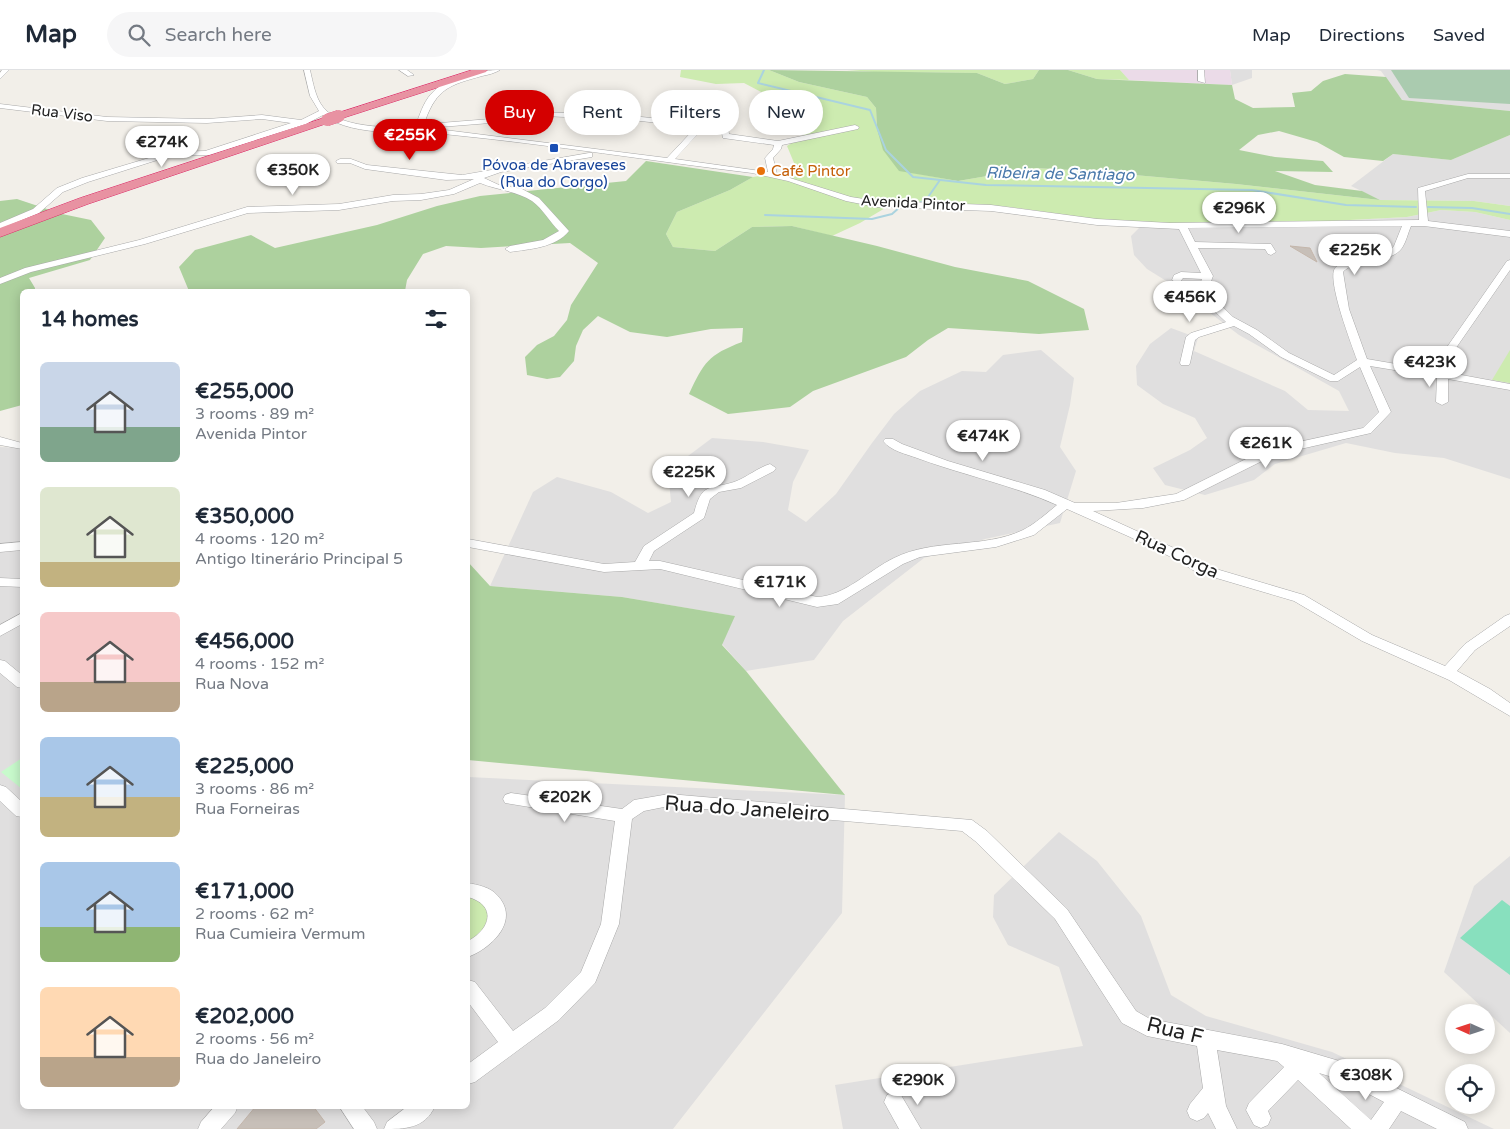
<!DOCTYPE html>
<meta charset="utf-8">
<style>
:root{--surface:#fff;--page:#f6f6f7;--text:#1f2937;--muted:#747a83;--line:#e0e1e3;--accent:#d40000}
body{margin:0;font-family:"Varela Round",sans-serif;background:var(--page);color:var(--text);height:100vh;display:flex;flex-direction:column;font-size:19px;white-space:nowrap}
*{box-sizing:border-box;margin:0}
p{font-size:16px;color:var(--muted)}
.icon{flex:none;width:28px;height:28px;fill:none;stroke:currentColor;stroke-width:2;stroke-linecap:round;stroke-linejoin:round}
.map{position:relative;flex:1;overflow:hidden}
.sheet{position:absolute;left:20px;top:219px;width:450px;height:820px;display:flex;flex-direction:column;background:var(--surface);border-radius:8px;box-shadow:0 2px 12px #0003}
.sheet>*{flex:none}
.guide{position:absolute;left:485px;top:20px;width:475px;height:45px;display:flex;gap:10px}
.needle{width:32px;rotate:273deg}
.controls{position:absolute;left:1445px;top:934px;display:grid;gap:10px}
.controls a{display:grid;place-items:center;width:50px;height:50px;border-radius:50%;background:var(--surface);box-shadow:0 2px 12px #0003;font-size:25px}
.price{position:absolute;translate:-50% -42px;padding:0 11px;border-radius:18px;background:#fff;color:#222;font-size:16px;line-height:32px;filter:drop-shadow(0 1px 2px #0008)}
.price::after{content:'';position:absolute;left:50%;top:30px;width:15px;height:11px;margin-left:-8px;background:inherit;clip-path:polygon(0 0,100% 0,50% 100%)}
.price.active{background:var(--accent);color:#fff}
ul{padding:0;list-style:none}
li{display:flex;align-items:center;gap:15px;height:125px;padding:0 20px}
li span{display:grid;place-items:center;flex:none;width:140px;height:100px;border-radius:8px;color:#555}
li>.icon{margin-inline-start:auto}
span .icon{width:60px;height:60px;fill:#fffc;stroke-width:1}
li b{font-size:21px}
h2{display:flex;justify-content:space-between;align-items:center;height:60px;padding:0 20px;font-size:21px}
.chip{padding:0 18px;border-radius:22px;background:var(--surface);box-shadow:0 2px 12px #0003;font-size:18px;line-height:45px}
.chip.active{background:var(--accent);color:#fff}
header{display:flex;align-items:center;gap:30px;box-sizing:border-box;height:70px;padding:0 25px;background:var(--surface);border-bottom:1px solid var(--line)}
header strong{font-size:24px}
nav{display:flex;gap:28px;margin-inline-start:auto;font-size:18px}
.search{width:350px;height:45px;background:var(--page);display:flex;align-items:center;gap:12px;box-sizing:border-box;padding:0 18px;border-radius:28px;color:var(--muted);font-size:19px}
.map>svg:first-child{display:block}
.residential{fill:#e0dfdf}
.industrial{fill:#ebdbe8}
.grass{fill:#cdebb0}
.forest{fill:#add19e}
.cemetery{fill:#aacbaf}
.park{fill:#c8facc}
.pitch{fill:#88e0be}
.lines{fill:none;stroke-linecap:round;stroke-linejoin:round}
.stream{stroke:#aad3df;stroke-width:2}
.building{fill:#c7bfb8;stroke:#c4b6ab}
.minor-casing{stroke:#a9a9a9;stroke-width:1}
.highway-casing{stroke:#dc2a67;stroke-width:1}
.minor{fill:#fff;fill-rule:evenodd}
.highway{fill:#e892a2;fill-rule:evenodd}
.highway-bridge-casing{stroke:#dc2a67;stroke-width:12;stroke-linecap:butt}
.highway-bridge{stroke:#e892a2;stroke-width:12}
.transit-dot{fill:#1a4fb4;stroke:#fff;stroke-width:2}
.food-dot{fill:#e8710a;stroke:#fff;stroke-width:2}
.labels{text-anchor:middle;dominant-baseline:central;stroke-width:4;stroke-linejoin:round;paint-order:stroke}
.far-street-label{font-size:15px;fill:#222;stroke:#fff}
.far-transit-label{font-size:15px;fill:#164399;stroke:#fff}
.far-food-label{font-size:15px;fill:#c56008;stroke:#fff;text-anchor:start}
.far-water-label{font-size:16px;font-style:italic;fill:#4a7aab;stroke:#fff}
.street-label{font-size:18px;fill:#222;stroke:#fff}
.near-street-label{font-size:21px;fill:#222;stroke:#fff}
</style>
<header>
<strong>Map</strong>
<div class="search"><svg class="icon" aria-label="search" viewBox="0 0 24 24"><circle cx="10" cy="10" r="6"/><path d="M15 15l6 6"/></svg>Search here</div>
<nav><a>Map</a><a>Directions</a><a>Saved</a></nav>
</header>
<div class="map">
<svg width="1510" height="1059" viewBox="0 0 1510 1059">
<rect width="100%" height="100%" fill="#f2efe9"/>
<!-- residential -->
<g class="residential">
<polygon points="1230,0 1252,0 1252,8 1232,15"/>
<polygon points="1377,0 1510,0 1510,41 1402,30 1381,1"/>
<polygon points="1510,65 1510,136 1474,131 1380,130 1351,116 1393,84 1451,90"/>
<polygon points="1441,140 1475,142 1510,150 1510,409 1444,388 1395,383 1346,373 1275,394 1254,410 1205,425 1165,415 1153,398 1190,380 1207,368 1195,348 1163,334 1137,315 1136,296 1150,274 1171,258 1198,268 1194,281 1285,321 1308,340 1349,341 1339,321 1239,265 1176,217 1147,199 1134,185 1131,166 1144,153 1273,154 1407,147"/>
<polygon points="1041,280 1074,308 1070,335 1060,377 1076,401 1060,453 985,469 924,488 843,551 814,590 746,601 722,574 734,546 622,527 490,516 533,422 557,407 611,422 648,443 671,432 668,401 712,368 763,372 809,380 793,412 788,440 806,452 836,424 872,373 894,344 920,321 962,301 986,302 1003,285"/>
<polygon points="0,377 22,378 22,1036 468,1036 468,707 845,725 842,843 673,1059 0,1059"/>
<polygon points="1059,762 1097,791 1141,846 1171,925 1206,946 1332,982 1494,1059 843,1059 835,1015 1083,976 1059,897 1008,875 993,847 994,825"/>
<polygon points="1510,786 1510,963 1444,902 1474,816"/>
</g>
<!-- industrial -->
<polygon class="industrial" points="1120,0 1230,0 1232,15 1129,10"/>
<!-- grass -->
<g class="grass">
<polygon points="681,0 769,0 799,12 867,27 876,38 877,59 903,101 958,111 1034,98 1089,101 1236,114 1380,130 1474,131 1510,136 1510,150 1475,142 1441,140 1407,147 1273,154 1174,154 1094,149 1010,137 966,134 897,131 860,153 832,166 792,156 752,157 715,181 673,177 666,164 677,142 730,120 753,107 797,100 787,76 817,56 816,51 744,13 716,14 680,7"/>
<polygon points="847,0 1039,0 1033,9 1005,14 977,3 874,2"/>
<polygon points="1068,0 1120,0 1129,10 1097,9"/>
<polygon points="1510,280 1510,313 1492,310"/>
<path d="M468,827C498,832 491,861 468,871Z"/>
</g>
<!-- forest -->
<g class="forest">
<polygon points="769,0 977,3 1005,14 1033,9 1039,0 1068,0 1097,9 1232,15 1235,29 1253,38 1295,37 1292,23 1311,21 1323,11 1345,4 1386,7 1402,30 1510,41 1510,65 1451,90 1393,84 1383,91 1344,87 1317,72 1279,61 1258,65 1239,80 1275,87 1323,91 1333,102 1275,101 1315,115 1362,121 1380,130 1236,114 1089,101 1034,98 958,111 899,101 883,80 877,59 876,38 867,27 799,12"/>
<path d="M646,91L753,107L730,120L677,142L666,164L673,177L715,181L752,157L792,156L877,176L955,197L1028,211L1084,239L1089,260L1039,264L948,258L928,270L906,287L813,321L790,337L728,344L689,324C704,292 708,285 742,272L743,258L711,259L667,267L630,262L598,246L583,260L576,276L574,291L560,307L547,309L527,305L525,287L537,275L554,266L567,250L571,235L598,193L570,173L481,178L446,176L423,184L407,210L405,221H189L179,197L195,180L251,165L275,178L377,155L437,136L480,126L626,111Z"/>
<polygon points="17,129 62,144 91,150 105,168 90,190 29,208 35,218 35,221 22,221 22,335 0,341 0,131"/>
<polygon points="468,492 490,516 622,527 735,546 722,575 746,601 845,725 468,690"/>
</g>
<!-- cemetery -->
<polygon class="cemetery" points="1391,0 1510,0 1510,34 1409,28"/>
<!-- park -->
<polygon class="park" points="22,688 22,719 1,702"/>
<!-- pitch -->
<polygon class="pitch" points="1502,830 1510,836 1510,905 1460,868"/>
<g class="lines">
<!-- stream -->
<g class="stream">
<polyline points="764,0 758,13 870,40 886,80 913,107 986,115 1252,120 1346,135 1416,137"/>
<polyline points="917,134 926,130 940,110"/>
<polyline points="1428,137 1472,138 1510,144"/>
<polyline points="765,145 872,149 892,144 900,137"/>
</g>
</g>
<!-- building -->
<g class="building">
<polygon points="1290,176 1310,178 1317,192"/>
<polygon points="256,1036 313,1036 325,1052 316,1059 237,1059"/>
</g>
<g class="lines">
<defs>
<g id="minor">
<polygon points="2,0 9,0 0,9 0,3"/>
<path d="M304,0H310C313,12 315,27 323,37C341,61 402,57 429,58L417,52C421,41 425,29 434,21C447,8 482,0 500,0C495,3 488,5 482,6C450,15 437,18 425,51L433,56L429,58L667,88L696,57L631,50L543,46L503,52L440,57L436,55L440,53L503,48L543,42L631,46L724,55L728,57L729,64L778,71L855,55L859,57L858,59L782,75L781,79L773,88L777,104L851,127L877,131L991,135L1097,149L1170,153L1419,150L1418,118L1468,104H1510V108H1468L1425,121L1428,151L1510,161V167L1424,156H1411C1408,163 1406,172 1402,178C1391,194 1355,188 1343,202L1349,239L1367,289L1431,300L1507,191L1510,190V200L1440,301L1510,314V320L1448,309V332L1442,335L1436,332L1437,307L1370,296L1391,342L1371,363L1274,385L1184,430L1143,438L1093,441L1187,484L1206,496L1304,525L1372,565L1445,596L1465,574L1505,546L1510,544V556L1475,580L1457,601L1490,619L1510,633V646L1449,610L1362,571L1294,531L1196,502L1177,490L1130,467L1067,439L1034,465L996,477L920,487L903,494L838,534L817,537L660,499L604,502L468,477V469L604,494L635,492L644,476L694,443C702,412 709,420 734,412C746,408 757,398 770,394L776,398L774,401L741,418L719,422L710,429L704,448L654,481L649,491H660L817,527C845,526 869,500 894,488C934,468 983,479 1023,460C1035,454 1047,443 1057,435C1012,415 963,405 917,388C906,384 891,381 883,371L885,369H893L902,374L948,391L1045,420L1075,433H1116L1176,424L1266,379L1363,358L1379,342L1360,297L1338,311H1330L1281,287L1249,264L1234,256L1199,267L1195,270L1190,293L1189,295H1181L1180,293L1186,267L1191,263L1226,252L1207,234L1200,214L1202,209L1183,208L1180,212L1177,213L1172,210L1174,205L1181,202L1201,203L1179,159L1097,155L991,141L877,137L846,131L788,111L752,103C652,91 553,75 453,65C415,60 355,69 323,45L306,54L209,85L170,86L88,112L63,122L39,143L0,159V153L33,139L57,118L82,108L169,82L205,81L291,53L262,49L207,53L107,51L0,38V34L107,47L207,49L262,45L301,50L319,41L310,26ZM704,57L721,59L723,68L774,75L773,79L765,88L768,102L675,89ZM1402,156L1394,176L1390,180L1343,193C1339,195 1336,196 1334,200C1329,216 1351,273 1357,290L1334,305L1289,283L1257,260L1233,247L1216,231L1210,214L1213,206L1198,178L1265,179L1268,184L1271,185L1276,182L1271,174L1195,172L1188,158Z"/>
<polygon points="399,0 407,0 414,5 408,6"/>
<polygon points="1198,0 1204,0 1205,13 1198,11"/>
<path d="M589,83H592V87L501,102L484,108L499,115L522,119L539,128L569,161C555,178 530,179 510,182L505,179L510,176L543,170L559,161C550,152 543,139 532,131C516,121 497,120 480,113L454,124L421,130L393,131L339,140L248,143L145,174L31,202L0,214V208L25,198L139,170L247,137L339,134L393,125L421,124L449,120L474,109L446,110L365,99L350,93H337L336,91L340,89H351L367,95L462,105Z"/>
<polygon points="0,367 22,373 22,379 0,375"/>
<polygon points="22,472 22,480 0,482 0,474"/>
<polygon points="0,508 22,509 22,517 0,516"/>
<polygon points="22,543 22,554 0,566 0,555"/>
<polygon points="0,590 5,591 22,605 22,618 17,617 0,603"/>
<polygon points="0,715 6,717 22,732 22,747 16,746 0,731"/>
<path d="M511,723L622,739L634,730L669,724L972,750L987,761L1067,839L1136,941L1150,949L1282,974L1346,993L1465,1052L1468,1059H1437L1401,1041L1389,1059H1351L1298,1010L1268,1041L1271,1048L1268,1055L1261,1058L1254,1055L1246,1040L1249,1033L1284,997L1277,991L1217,980L1226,1036L1237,1059H1216L1208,1043L1204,1048L1197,1051L1190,1048L1187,1041L1190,1034L1203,1018L1197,976L1147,966L1122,953L1055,849L975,771L962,761L669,736L644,741L632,749L619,854L595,913L559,950L475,1012L468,1014V994L498,972L468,932V910L475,912L513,961L545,938L581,902L601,854L615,751L505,733L503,729L505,725ZM1319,1003L1342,1010L1384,1032L1371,1050Z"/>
<path d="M468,813C478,815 490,817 497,825C521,850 492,878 468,887V871C491,859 497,835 468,827Z"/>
<polygon points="894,1022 901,1025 921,1059 899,1059 884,1032 887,1025"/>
<polygon points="215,1036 238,1036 235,1043 221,1059 198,1059 201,1052"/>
<polygon points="339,1036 362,1036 374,1052 377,1059 354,1059"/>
<path d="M408,1036H435C425,1059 404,1059 384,1059L387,1052Z"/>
</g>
<g id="highway">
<polygon points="472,0 487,0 486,2 343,48 335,48 334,46 335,44"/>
<polygon points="327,47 333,50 331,52 88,134 0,167 0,158 80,128"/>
</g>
</defs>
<!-- minor casing -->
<use href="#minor" class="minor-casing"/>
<!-- highway casing -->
<use href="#highway" class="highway-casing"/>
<!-- minor -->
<use href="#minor" class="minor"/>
<!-- highway -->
<use href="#highway" class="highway"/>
<defs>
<polyline id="highway-bridge" points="327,50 339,46"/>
</defs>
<!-- highway-bridge casing -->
<use href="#highway-bridge" class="highway-bridge-casing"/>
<!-- highway-bridge -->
<use href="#highway-bridge" class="highway-bridge"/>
</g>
<!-- markers -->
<rect class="transit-dot" x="549" y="73" width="10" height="10" rx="2.5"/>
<circle class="food-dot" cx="761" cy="101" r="5"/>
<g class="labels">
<!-- far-street labels -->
<g class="far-street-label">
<text transform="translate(62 43) rotate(7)">Rua Viso</text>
<text transform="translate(913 133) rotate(3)">Avenida Pintor</text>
</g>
<!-- far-transit labels -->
<g class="far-transit-label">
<text x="554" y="95">Póvoa de Abraveses<tspan x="554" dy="17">(Rua do Corgo)</tspan></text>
</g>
<!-- far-food labels -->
<g class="far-food-label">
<text x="771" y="101">Café Pintor</text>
</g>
<!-- far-water labels -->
<g class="far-water-label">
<text transform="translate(1060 104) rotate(1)">Ribeira de Santiago</text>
</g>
<!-- street labels -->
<g class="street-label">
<text transform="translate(1177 484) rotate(25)">Rua Corga</text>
</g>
<!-- near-street labels -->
<g class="near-street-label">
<text transform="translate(747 739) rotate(4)">Rua do Janeleiro</text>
<text transform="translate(1175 961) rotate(14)">Rua F</text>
</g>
</g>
</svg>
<div class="controls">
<a><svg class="needle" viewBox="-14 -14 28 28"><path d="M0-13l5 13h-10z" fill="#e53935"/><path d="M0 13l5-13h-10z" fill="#747a83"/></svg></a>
<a><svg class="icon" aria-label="locate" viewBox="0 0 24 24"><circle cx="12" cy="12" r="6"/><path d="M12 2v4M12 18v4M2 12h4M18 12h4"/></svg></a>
</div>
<b class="price active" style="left:410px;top:91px">€255K</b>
<b class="price" style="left:162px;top:98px">€274K</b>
<b class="price" style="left:293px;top:126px">€350K</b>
<b class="price" style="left:1239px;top:164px">€296K</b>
<b class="price" style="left:1355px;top:206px">€225K</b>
<b class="price" style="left:1190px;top:253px">€456K</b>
<b class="price" style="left:1430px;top:318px">€423K</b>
<b class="price" style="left:983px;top:392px">€474K</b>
<b class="price" style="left:1266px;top:399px">€261K</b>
<b class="price" style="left:689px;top:428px">€225K</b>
<b class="price" style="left:780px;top:538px">€171K</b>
<b class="price" style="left:565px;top:753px">€202K</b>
<b class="price" style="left:1366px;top:1031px">€308K</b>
<b class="price" style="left:918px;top:1036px">€290K</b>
<div class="guide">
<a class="chip active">Buy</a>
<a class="chip">Rent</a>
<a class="chip">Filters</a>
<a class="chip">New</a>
</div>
<section class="sheet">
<h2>14 homes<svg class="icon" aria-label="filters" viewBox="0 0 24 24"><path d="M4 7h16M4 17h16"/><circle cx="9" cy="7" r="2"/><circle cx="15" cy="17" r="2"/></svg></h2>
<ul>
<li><span style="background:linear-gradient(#c9d6e8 65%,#7fa58c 0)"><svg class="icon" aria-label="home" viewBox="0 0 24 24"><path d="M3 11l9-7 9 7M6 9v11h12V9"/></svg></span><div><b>€255,000</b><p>3 rooms · 89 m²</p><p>Avenida Pintor</p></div></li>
<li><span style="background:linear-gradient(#dfe7d0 75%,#c2b280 0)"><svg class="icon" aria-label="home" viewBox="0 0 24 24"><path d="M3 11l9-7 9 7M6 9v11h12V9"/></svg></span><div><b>€350,000</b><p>4 rooms · 120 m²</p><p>Antigo Itinerário Principal 5</p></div></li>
<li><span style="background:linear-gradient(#f6c9c9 70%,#b9a48a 0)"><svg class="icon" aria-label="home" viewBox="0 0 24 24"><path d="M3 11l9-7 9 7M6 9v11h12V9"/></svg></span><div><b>€456,000</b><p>4 rooms · 152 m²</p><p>Rua Nova</p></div></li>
<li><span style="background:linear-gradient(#a9c7e8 60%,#c2b280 0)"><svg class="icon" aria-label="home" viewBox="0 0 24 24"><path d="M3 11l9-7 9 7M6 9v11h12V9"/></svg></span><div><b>€225,000</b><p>3 rooms · 86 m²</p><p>Rua Forneiras</p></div></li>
<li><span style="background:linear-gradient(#a9c7e8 65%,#8fb573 0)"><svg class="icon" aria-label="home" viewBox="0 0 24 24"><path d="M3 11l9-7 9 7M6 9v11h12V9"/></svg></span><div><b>€171,000</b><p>2 rooms · 62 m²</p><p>Rua Cumieira Vermum</p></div></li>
<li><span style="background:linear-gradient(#ffd9b3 70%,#b9a48a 0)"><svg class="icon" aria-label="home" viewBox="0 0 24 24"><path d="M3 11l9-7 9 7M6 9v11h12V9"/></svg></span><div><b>€202,000</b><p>2 rooms · 56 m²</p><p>Rua do Janeleiro</p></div></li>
</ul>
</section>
</div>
